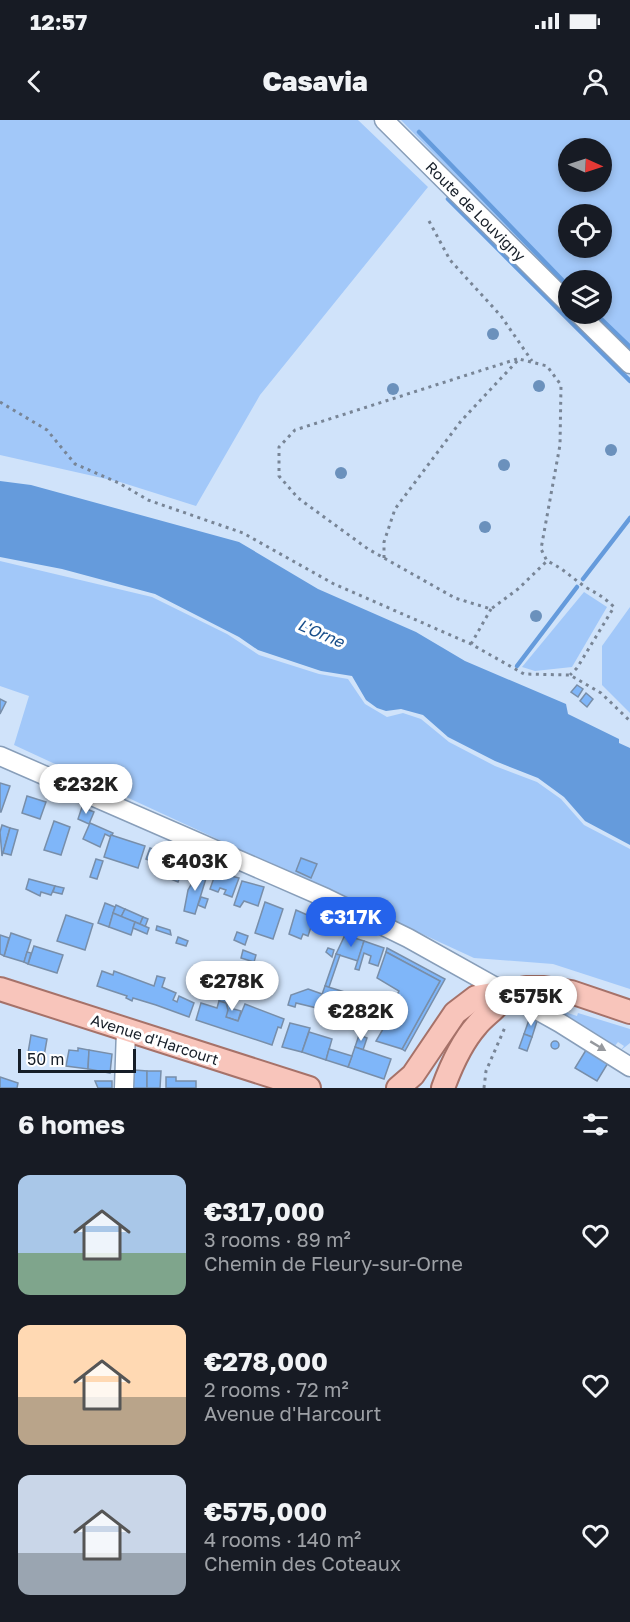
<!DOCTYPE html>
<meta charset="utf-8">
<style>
:root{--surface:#171b24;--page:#20242c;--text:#f1f3f6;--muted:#9ea1a6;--accent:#2563eb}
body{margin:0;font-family:"Golos Text",sans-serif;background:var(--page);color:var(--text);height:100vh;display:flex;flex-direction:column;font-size:22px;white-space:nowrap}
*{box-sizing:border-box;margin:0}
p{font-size:20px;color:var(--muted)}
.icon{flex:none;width:33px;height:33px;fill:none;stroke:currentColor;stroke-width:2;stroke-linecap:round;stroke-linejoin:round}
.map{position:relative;height:968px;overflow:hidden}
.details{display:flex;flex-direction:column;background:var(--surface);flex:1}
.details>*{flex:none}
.needle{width:39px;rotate:93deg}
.tools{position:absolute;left:558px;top:18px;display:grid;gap:12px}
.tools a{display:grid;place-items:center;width:54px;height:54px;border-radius:50%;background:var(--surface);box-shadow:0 3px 9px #0003;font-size:30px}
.scale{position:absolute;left:18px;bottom:15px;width:118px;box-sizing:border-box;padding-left:6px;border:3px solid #151d27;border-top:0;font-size:16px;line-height:21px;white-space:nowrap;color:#151d27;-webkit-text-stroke:4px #fff;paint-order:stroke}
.price{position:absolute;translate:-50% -51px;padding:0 14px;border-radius:21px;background:#fff;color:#222;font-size:20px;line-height:39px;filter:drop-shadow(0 2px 3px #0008)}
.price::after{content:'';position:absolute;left:50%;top:36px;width:18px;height:14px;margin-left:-9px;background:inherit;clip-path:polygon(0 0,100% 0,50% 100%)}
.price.active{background:var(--accent);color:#fff}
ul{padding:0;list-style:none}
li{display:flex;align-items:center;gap:18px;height:150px;padding:0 18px}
li span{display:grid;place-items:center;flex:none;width:168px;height:120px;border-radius:12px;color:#555}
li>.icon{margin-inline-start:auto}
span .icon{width:72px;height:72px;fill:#fffc;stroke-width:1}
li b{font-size:26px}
h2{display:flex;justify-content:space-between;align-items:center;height:72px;padding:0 18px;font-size:26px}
.status{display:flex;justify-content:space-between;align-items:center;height:42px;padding:0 30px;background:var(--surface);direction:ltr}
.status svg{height:16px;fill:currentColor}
header{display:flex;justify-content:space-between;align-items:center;height:78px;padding:0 18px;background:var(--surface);font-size:27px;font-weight:800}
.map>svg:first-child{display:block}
.green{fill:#a2c8f9;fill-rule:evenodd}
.water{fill:#659bdc}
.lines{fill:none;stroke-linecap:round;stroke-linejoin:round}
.stream{stroke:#659bdc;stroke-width:4.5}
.building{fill:#7fb6f9;stroke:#788ea9;stroke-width:1.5}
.minor-casing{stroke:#889eb9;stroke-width:21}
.major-casing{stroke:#a67269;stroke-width:26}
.path{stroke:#788596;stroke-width:3;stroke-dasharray:3 4.5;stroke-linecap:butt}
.minor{stroke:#fff;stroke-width:18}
.major{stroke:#f8c5bb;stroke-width:22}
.tree{fill:#6b91bc}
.oneway{fill:#96999e}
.labels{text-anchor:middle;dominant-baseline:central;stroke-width:6;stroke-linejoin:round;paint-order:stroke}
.street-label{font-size:15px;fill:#151d27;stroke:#fff}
.water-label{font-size:16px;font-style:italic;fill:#184e8a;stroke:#fff}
</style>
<div class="status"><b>12:57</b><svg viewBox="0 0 49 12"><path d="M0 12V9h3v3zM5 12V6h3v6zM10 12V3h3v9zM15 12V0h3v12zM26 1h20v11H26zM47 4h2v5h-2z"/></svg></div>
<header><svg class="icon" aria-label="back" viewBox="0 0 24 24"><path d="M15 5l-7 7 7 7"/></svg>Casavia<svg class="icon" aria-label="person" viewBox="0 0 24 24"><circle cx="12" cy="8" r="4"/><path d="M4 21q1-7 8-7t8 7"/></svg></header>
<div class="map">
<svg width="630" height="968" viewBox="0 0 630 968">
<rect width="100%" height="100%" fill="#d0e3fa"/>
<!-- green -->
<g class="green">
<polygon points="0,0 358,0 428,67 260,275 196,386 120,362 0,335"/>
<path d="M401,0H630V236L588,194H602V160H568V173ZM568,28H602V62H568ZM568,94H602V128H568Z"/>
<polygon points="0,441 152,477 227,514 259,535 319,554 348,559 365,584 387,597 403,593 421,599 449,622 495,646 537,662 561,679 584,705 630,729 630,869 553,844 474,838 14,625 29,576 0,566"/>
<polygon points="584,472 607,487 572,547 535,551 522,547"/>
<polygon points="630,487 630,593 602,565 602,526"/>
<polygon points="549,888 568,890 568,893 577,896 578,893 630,909 630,923 620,931 624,926 618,922 614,927"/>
</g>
<!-- water -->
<polygon class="water" points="0,361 31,365 239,422 318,469 416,512 465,541 566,584 568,594 619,619 619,623 630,628 630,725 585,701 564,677 538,658 495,641 448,617 423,595 401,589 386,591 377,588 366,580 352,556 321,551 258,530 239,517 155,474 62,449 0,437"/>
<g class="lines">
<!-- stream -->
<g class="stream">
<polyline points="419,12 568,166"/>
<polyline points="448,79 630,261"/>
<polyline points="596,194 630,227"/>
<polyline points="583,459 630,398"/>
<polyline points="517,546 577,467"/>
</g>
</g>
<!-- building -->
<g class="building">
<polygon points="577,565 583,569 578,577 571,572"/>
<polygon points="586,573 593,579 587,587 580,581"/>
<polygon points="0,579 6,582 0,594"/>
<polygon points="0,663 10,666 1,692 0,692"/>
<polygon points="27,676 46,682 40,699 22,693"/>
<polygon points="82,687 94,692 89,704 78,699"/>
<polygon points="54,701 70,707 61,735 44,730"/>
<polygon points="90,703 113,713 111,717 105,714 100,727 83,719"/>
<polygon points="2,705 10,708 2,736 0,712"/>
<polygon points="10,708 18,710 11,735 3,733"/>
<polygon points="111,715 145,726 138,748 104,737"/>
<polygon points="150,728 178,740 174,751 146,739"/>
<polygon points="301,738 317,744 311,758 296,751"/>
<polygon points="96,739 103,741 97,759 90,757"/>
<polygon points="178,740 185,743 178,762 171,759"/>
<circle cx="192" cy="752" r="7"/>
<polygon points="200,749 208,752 195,794 184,791 188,770"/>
<polygon points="216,752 239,758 232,777 224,774 226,770 220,768 218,772 210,769"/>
<polygon points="29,759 55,766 51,775 41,772 40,776 26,769"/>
<polygon points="242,761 264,767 258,786 244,781 240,787 234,785"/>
<polygon points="55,766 64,768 62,774 53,772"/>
<polygon points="201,777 208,779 205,788 198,785"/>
<polygon points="265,782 283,789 273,819 255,813"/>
<polygon points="105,783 115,787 109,807 98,803"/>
<polygon points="116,785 125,789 121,797 113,793"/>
<polygon points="125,789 143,797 140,804 121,797"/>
<polygon points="296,790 314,798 308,816 303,814 301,819 289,814"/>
<polygon points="113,793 135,802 131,815 109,807"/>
<polygon points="66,795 93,804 85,830 57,821"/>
<polygon points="143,797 148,799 145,807 140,804"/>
<polygon points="135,802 149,808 147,814 133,808"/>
<polygon points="157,806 170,810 171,815 156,810"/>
<polygon points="237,812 248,816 245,825 234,820"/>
<polygon points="11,813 31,820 24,842 4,836"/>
<polygon points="0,815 9,818 4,836 0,834"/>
<polygon points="345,815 364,821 358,841 336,834"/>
<polygon points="178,817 188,821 186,826 176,823"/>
<polygon points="364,821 384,828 378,846 369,843 371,836 364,833 359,850 355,849"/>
<polygon points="34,826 63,835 57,853 28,844"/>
<polygon points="328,828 334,830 332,837 326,832"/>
<polygon points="387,828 445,859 405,931 402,929 440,861 386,832"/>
<polygon points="243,830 256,835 254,842 241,838"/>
<polygon points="27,832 31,833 28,844 24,842"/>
<polygon points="386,832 440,861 402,929 376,921 386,904 382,902 399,871 377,858"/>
<polygon points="336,834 340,835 329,867 325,866"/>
<polygon points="102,851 113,855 114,851 154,866 157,856 165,858 162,867 176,873 173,880 177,882 179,876 194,883 189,897 156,885 133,878 132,881 126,878 127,876 97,866"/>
<polygon points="325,866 348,873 343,887 320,880"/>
<polygon points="223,869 230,871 226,883 219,881"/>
<polygon points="308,869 322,874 317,888 296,883 295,887 288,885 291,875"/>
<polygon points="230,871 235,873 233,880 228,878"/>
<polygon points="228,878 233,880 230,888 241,891 238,901 226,897"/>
<polygon points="365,879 370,880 368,887 363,885"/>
<polygon points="219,881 226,883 228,890 226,897 238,901 245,884 284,899 281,908 278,907 272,925 196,900 201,883 217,888"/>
<polygon points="530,897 537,901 532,917 524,914"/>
<polygon points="290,903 310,908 302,932 282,927"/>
<polygon points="309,912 332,919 326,940 302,932"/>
<polygon points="524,914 532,917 527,931 519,928"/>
<polygon points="31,915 47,919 43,942 27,939"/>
<polygon points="359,915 367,918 363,930 355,927"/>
<circle cx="555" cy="925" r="4"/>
<polygon points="355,927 391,939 384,959 348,947"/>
<polygon points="78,928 89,930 88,949 66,946 69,930 78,931"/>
<polygon points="329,929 352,936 348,947 326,940"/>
<polygon points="89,930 112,934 110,953 88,949"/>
<polygon points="586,930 608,943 597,961 575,948"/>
<polygon points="134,950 147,951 147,968 133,968"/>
<polygon points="147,951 161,951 160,968 147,968"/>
<polygon points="0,957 18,963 17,968 0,968"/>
<polygon points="166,957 176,957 176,961 196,961 196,968 166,968"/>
<polygon points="95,961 112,961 112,968 98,968"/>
</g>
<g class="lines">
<defs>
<g id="minor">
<polyline points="384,0 568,183"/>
<polyline points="579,194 630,244"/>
<polyline points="0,636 326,778 408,818 560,903 630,947"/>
<polyline points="124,968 126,910"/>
</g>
<g id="major">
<polyline points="0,869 309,968"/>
<polyline points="398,968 413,955 455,893 476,877 526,868 544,868 571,872 630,892"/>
<path d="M443,968C451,946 461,923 477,905C487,893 499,888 505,873"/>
</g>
</defs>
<!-- minor casing -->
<use href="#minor" class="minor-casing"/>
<!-- major casing -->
<use href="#major" class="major-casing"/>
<!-- path -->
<g class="path">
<polyline points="429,101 450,140 501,196 532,241"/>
<polyline points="517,239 295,310 279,327 279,356 298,378 368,429 455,478 491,489 518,469 547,441"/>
<polyline points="0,282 47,310 75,344 119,363 148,380 243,413 334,464 471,524 524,554 570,555 601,573 630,601"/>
<path d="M384,438V422L395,389L461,301L519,239L547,246L561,265L560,325L541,429L547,441C563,448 573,459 587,468C598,474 605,478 614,487L577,548L570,555"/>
<polyline points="471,524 491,489"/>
<polyline points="484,968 486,951 506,905"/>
</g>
<!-- minor -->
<use href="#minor" class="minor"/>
<!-- major -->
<use href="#major" class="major"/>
</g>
<!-- trees -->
<g class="tree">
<circle cx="493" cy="214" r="6"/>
<circle cx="539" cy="266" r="6"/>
<circle cx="393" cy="269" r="6"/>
<circle cx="611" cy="330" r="6"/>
<circle cx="504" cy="345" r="6"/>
<circle cx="341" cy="353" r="6"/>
<circle cx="485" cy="407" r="6"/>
<circle cx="536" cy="496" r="6"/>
</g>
<!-- one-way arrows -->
<defs><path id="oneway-solid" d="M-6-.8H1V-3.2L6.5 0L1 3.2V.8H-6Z" transform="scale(1.5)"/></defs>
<use class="oneway" href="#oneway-solid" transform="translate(598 926) rotate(31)"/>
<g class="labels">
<!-- street labels -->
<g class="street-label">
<text transform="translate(476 91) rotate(45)">Route de Louvigny</text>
<text transform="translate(155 919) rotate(18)">Avenue d'Harcourt</text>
</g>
<!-- water labels -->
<g class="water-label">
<text transform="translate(321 513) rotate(23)">L'Orne</text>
</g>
</g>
</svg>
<div class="tools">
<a><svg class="needle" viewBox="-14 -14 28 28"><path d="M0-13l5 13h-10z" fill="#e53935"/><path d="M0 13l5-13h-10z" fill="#9ea1a6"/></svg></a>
<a><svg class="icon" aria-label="locate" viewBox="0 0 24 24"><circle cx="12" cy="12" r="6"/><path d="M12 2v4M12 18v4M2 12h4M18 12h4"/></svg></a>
<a><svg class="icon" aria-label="layers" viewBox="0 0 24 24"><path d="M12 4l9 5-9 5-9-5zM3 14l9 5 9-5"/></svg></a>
</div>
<div class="scale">50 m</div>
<b class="price" style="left:86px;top:695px">€232K</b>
<b class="price" style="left:195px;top:772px">€403K</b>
<b class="price active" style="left:351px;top:828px">€317K</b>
<b class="price" style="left:232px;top:892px">€278K</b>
<b class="price" style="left:531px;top:907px">€575K</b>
<b class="price" style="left:361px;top:922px">€282K</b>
</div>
<section class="details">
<h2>6 homes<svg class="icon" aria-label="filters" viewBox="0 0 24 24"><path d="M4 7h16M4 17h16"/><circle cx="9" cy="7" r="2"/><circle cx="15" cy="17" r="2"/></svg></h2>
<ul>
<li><span style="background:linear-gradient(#a9c7e8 65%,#7fa58c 0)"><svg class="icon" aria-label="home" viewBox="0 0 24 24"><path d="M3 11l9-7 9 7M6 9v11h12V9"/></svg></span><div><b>€317,000</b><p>3 rooms · 89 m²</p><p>Chemin de Fleury-sur-Orne</p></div><svg class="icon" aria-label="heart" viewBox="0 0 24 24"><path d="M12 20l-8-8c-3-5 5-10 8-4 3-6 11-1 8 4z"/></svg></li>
<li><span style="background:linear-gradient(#ffd9b3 60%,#b9a48a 0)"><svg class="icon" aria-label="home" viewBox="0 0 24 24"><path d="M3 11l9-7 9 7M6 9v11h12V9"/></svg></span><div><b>€278,000</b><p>2 rooms · 72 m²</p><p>Avenue d'Harcourt</p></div><svg class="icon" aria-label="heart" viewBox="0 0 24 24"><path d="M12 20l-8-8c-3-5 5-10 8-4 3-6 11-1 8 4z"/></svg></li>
<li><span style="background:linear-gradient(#c9d6e8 65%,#9aa5b1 0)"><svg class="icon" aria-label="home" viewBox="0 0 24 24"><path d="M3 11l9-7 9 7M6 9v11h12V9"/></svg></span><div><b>€575,000</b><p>4 rooms · 140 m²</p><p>Chemin des Coteaux</p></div><svg class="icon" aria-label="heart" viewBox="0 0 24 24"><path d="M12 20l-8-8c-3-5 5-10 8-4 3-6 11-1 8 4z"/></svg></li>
</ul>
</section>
